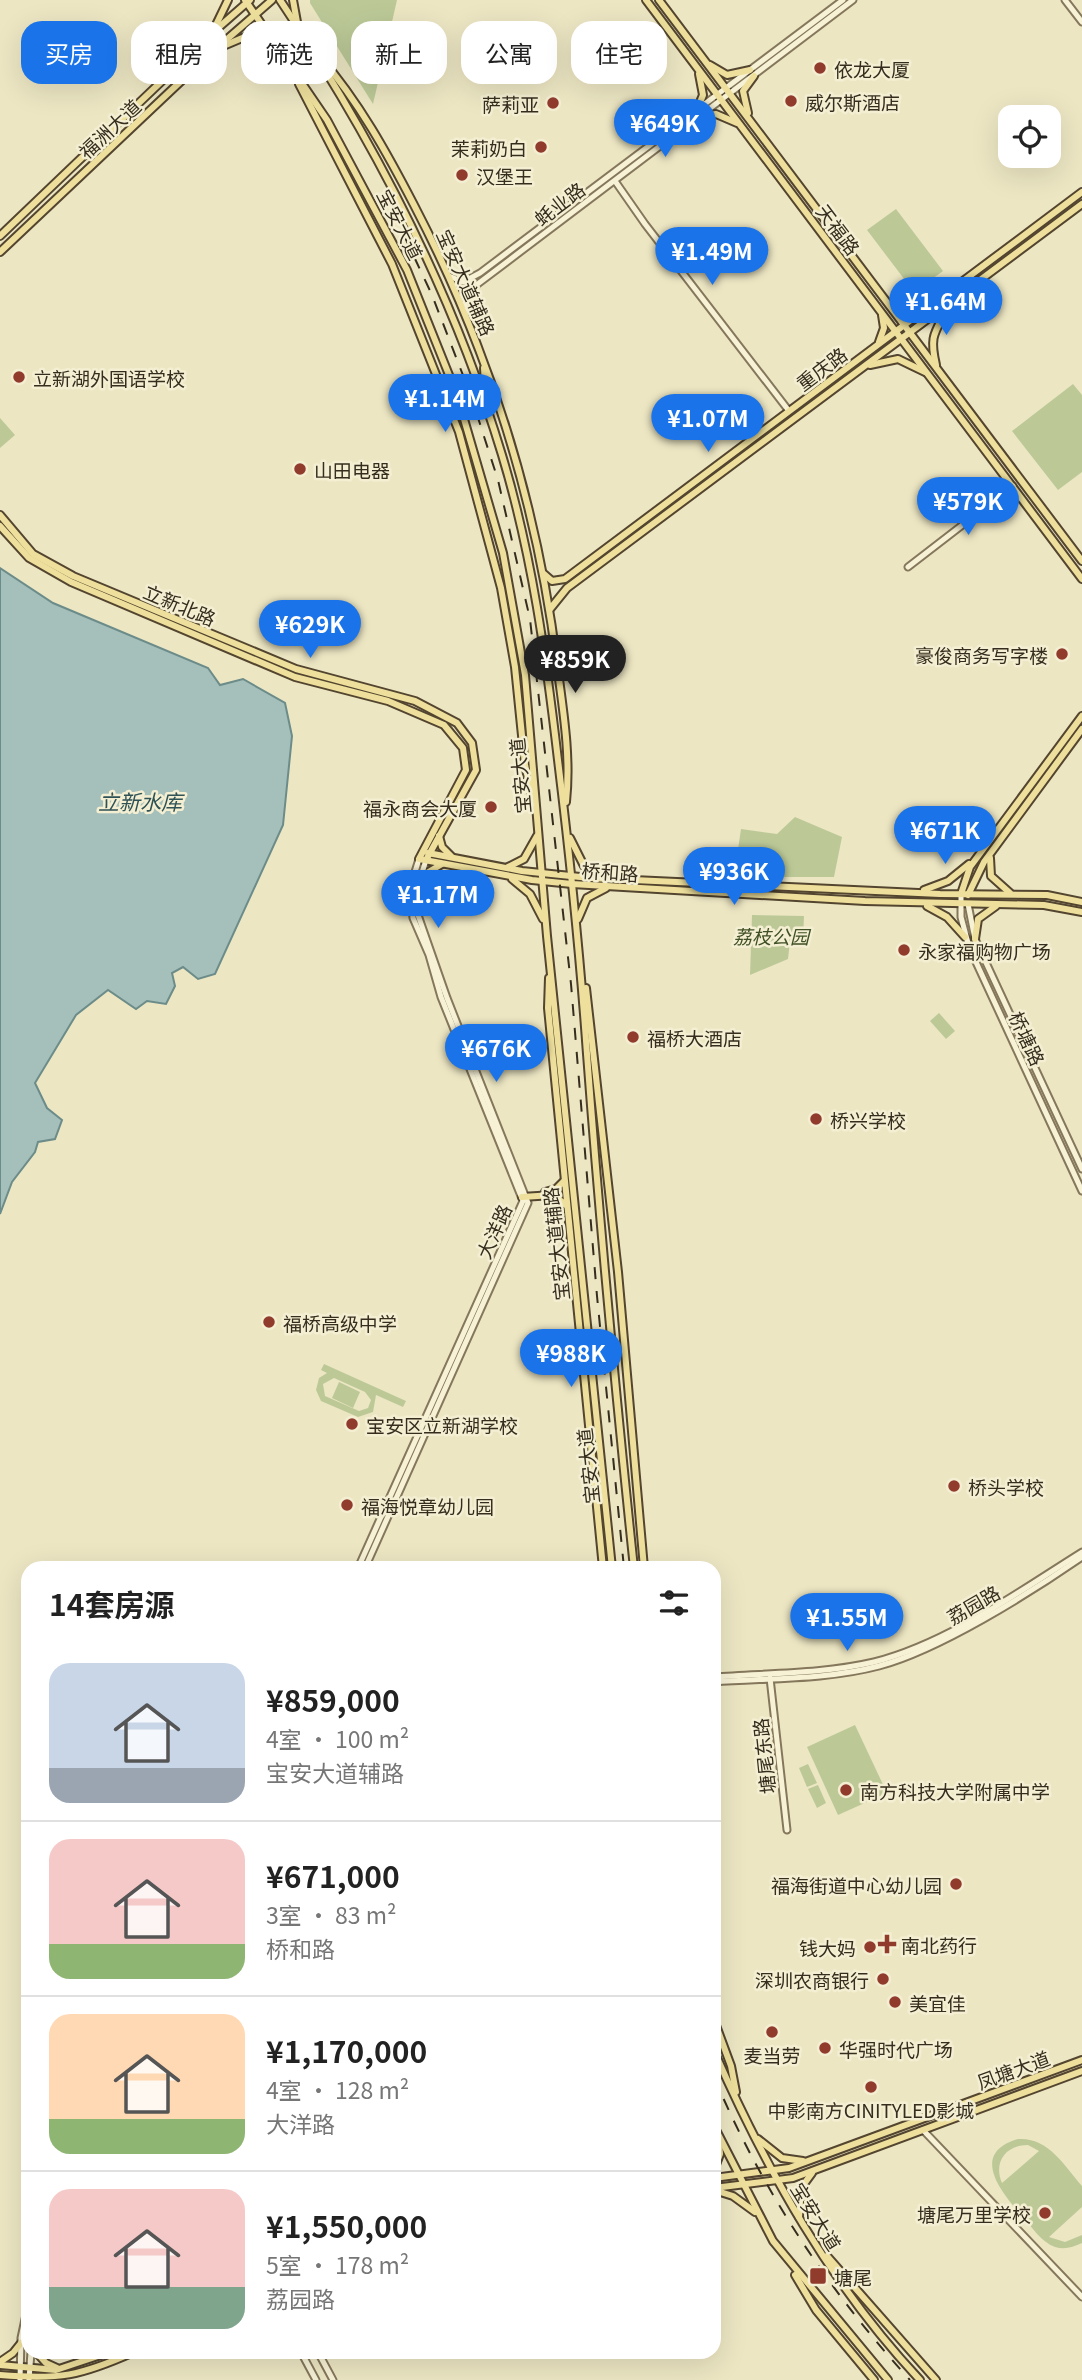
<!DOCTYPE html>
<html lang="zh">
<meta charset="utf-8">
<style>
:root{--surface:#fff;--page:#f6f6f6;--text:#222;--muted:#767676;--line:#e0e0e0;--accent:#1a73e8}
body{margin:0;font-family:Georgia,"Noto Sans SC",serif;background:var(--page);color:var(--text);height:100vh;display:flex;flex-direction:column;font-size:26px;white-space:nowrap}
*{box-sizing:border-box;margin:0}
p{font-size:23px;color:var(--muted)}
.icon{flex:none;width:38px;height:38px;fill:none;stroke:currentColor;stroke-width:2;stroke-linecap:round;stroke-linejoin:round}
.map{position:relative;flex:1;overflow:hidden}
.drawer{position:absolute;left:21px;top:1561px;width:700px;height:798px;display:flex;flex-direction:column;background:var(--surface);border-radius:21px;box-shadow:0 7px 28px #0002}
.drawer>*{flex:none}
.hud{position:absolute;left:21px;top:21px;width:700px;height:63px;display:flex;gap:14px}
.tools{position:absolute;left:998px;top:105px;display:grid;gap:14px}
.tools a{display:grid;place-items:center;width:63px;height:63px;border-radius:14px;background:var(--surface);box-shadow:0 7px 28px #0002;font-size:35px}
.price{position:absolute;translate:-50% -60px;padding:0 16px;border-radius:24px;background:var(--accent);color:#fff;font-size:23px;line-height:46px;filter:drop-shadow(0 2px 4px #0008)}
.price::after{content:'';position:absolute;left:50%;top:42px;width:21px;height:16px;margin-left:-10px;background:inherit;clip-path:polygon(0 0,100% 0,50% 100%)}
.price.active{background:#222;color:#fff}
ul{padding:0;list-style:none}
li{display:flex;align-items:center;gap:21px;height:175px;padding:0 28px}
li+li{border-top:2px solid var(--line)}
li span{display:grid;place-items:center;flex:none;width:196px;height:140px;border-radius:21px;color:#555}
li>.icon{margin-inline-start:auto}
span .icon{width:84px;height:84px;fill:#fffc;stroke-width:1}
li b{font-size:30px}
h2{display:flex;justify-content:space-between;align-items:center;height:84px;padding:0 28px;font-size:30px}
.tag{padding:0 24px;border-radius:21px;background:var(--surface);box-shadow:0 7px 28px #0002;font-size:24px;line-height:63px}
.tag.active{background:var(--accent);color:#fff}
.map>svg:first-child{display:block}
.green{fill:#bcc997;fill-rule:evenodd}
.water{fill:#a5bfbb;stroke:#6c8c89;stroke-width:2}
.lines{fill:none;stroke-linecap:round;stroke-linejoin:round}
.minor-casing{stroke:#85775b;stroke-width:9}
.major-casing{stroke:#53452f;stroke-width:10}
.minor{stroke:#f7f2d6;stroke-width:5}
.major{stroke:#eee09c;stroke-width:6}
.rail{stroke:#362d1e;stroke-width:2;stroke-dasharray:12 12;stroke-linecap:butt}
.poi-dot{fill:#913b2d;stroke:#f4efd2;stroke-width:2.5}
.labels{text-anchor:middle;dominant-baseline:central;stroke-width:5;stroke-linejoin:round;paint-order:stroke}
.poi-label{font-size:19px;fill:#362d1e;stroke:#f4efd2;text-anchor:start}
.street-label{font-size:19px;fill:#362d1e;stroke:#f4efd2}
.park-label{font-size:19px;font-style:italic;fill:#405126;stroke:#f4efd2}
.water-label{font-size:21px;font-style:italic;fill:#2e5255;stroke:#f4efd2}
</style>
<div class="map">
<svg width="1082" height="2380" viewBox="0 0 1082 2380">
<rect width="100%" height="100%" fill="#ece6c3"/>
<!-- green -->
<g class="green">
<polygon points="310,0 397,0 373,104 310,3"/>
<polygon points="896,209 943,271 914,292 867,230"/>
<polygon points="1073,384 1082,395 1082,472 1058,490 1012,431"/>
<polygon points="0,418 15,435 0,448"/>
<polygon points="795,817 842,837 834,877 734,877 741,829 777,834"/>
<polygon points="752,915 804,916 803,939 790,941 788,959 750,975"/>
<polygon points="939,1013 955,1031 946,1039 930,1021"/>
<path d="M324,1364L406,1401L403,1407L376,1395L373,1412L358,1417L321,1401L316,1390L319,1378L327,1373L321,1370ZM334,1378L365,1392L371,1400L368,1408L359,1411L325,1396L323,1384Z"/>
<polygon points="339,1382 360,1392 353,1408 332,1398"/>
<polygon points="855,1725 887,1793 838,1815 807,1747"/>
<polygon points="808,1764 817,1783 807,1787 799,1768"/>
<polygon points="818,1785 826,1803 817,1808 808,1789"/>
<path d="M1018,2139C1048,2137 1064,2165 1082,2186V2207L1049,2237L1065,2242L1082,2235V2243C1073,2247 1065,2250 1055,2247C1041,2242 1032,2227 1023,2217C1004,2195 967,2154 1018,2139ZM1028,2145L1039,2151L1002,2183C993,2162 1006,2145 1028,2145Z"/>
</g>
<!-- water -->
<polygon class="water" points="0,568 53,603 208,668 220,685 243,679 285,703 292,736 283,825 215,974 198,979 183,967 172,973 175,986 166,1004 147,1001 136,1009 108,990 76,1015 35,1083 47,1108 62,1120 55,1139 38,1142 35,1152 12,1182 0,1214"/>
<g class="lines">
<defs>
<g id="minor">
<polyline points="1065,0 1082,22"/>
<polyline points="615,181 645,224 789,411"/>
<polyline points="449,276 463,282 480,273 843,0"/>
<polyline points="465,314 465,302 475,286 853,0"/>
<polyline points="908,567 1013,486"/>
<polyline points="961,894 961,917 969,947 1082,1191"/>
<polyline points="968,904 975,939 1082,1169"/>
<polyline points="358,1568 523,1201 441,997 429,955 413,918 410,888 419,859"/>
<polyline points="365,1568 528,1203 447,998 418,915 416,892 426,860"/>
<path d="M714,1677C766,1673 823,1674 874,1662C948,1643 1018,1592 1082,1552"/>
<polyline points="770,1678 787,1830"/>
<path d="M714,1682C768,1678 826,1680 879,1666C939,1650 1030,1593 1082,1557"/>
<polyline points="923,2130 1082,2297"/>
<polyline points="301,2352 316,2380"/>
<polyline points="318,2352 333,2380"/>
<polyline points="20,2380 21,2338 28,2305"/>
<polyline points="29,2380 31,2352"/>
</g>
<g id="major">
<polyline points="245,0 327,120 407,270 457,395 503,553 525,675 547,936 612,1568"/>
<path d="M280,0C374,140 453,293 502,455C532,554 546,657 558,760C570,858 580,956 587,1054C600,1226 616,1397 634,1568"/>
<polyline points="293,0 297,22"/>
<polyline points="646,0 1082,579"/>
<polyline points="659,0 1082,561"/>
<polyline points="215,27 228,0"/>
<polyline points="226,40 272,0"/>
<polyline points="214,50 247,36 263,42 279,56"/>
<path d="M320,57C359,102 387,153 414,205C489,349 537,504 557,664C563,710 571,756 566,802"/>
<polyline points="710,65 727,75 750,70"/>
<polyline points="299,84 392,264 459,432 501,588 515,667 525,765 533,800"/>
<polyline points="696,112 703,95 699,74"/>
<polyline points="748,113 743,91 754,76"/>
<polyline points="700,117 716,114 737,123"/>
<polyline points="0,236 210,35 250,0"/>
<polyline points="0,252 215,49"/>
<polyline points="891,306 906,312 921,311"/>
<polyline points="879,342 884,328 882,315"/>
<polyline points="870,365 898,359 925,372"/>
<path d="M936,365C929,335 935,333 948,307"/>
<polyline points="484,368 486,399"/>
<polyline points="0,515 33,554 73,576 296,669 415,701 457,723 472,743 476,770 426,860"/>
<polyline points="0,526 29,558 71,582 295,677 388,701 444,725 463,748 466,770 419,859 532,880 572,884 865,901 1044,905 1082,912"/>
<polyline points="544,574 552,581 565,579 1082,192"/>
<polyline points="550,609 567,588 1082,204"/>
<polyline points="439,836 442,847 451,856"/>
<polyline points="570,838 584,866 601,877"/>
<polyline points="428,853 522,871 590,878 940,894 1047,895 1082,902"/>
<polyline points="990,858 991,876 1010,893"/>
<polyline points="508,867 524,859 537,836"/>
<polyline points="420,877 442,864"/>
<polyline points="512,879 530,894 543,919"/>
<polyline points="924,890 948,881 969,864"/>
<polyline points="961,894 970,867 1082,716"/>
<polyline points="968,895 984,862 1082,729"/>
<polyline points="927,906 947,917 965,937"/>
<polyline points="578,919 587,898 606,888"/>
<polyline points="975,939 978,919 996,906"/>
<polyline points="549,978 548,1008 603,1568"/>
<polyline points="586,988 618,1272 644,1568"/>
<polyline points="545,1192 556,1189 564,1181"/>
<polyline points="522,1197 553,1195 566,1205"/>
<polyline points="714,2020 731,2066 736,2092"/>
<path d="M714,2051C767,2171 830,2284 920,2380"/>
<polyline points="714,2126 773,2241 888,2380"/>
<polyline points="758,2139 782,2158 803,2161"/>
<polyline points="714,2170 720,2154 719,2143"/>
<polyline points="714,2178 789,2168 1082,2060"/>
<polyline points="714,2188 793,2178 1082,2071"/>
<polyline points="714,2190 733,2196 755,2212"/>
<polyline points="799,2217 801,2188 812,2173"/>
<polyline points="827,2256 936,2380"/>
<polyline points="795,2275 816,2310 874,2380"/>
<polyline points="36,2352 46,2363 57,2368"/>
<polyline points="0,2362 13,2353 21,2343"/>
<polyline points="0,2365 56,2370 110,2352"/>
<path d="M0,2375C60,2380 80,2376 134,2352"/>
</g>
</defs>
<!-- minor casing -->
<use href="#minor" class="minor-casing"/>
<!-- major casing -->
<use href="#major" class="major-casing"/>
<!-- minor -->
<use href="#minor" class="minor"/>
<!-- major -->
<use href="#major" class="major"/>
<!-- rail -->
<g class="rail">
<polyline points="394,214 432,295 471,396 498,480 530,619 571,984 597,1296 624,1568"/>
<path d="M714,2077C762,2190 827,2289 910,2380"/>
</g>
</g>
<!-- markers -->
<g class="poi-dot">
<circle cx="820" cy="68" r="7"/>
<circle cx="791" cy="101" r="7"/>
<circle cx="553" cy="103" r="7"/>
<circle cx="541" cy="147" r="7"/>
<circle cx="462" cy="175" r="7"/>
<circle cx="19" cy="377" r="7"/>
<circle cx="300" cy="469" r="7"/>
<circle cx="1062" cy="654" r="7"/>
<circle cx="491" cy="807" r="7"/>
<circle cx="904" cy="950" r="7"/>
<circle cx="633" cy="1037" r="7"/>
<circle cx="816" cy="1119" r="7"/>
<circle cx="269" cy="1322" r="7"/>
<circle cx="352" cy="1424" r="7"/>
<circle cx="954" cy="1486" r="7"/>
<circle cx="347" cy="1505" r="7"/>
<circle cx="846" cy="1790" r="7"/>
<circle cx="956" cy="1884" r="7"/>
<path d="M883.5 1933.5h7v7h7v7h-7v7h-7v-7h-7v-7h7z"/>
<circle cx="870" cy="1947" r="7"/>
<circle cx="883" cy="1979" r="7"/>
<circle cx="895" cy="2002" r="7"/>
<circle cx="772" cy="2032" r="7"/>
<circle cx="825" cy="2048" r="7"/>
<circle cx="871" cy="2087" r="7"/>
<circle cx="1045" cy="2213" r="7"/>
<rect x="809" y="2267" width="18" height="18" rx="3.5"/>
</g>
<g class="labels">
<!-- poi labels -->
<g class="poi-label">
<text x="834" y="68">依龙大厦</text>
<text x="805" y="101">威尔斯酒店</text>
<text x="539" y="103" text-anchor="end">萨莉亚</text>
<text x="527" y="147" text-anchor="end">茉莉奶白</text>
<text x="476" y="175">汉堡王</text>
<text x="33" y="377">立新湖外国语学校</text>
<text x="314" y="469">山田电器</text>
<text x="1048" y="654" text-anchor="end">豪俊商务写字楼</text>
<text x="477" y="807" text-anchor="end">福永商会大厦</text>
<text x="918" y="950">永家福购物广场</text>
<text x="647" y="1037">福桥大酒店</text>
<text x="830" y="1119">桥兴学校</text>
<text x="283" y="1322">福桥高级中学</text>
<text x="366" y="1424">宝安区立新湖学校</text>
<text x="968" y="1486">桥头学校</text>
<text x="361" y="1505">福海悦章幼儿园</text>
<text x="860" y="1790">南方科技大学附属中学</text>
<text x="942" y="1884" text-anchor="end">福海街道中心幼儿园</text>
<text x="901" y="1944">南北药行</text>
<text x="856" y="1947" text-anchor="end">钱大妈</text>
<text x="869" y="1979" text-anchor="end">深圳农商银行</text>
<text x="909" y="2002">美宜佳</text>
<text x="839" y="2048">华强时代广场</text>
<text x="772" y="2054" text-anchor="middle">麦当劳</text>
<text x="871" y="2109" text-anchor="middle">中影南方CINITYLED影城</text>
<text x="1031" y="2213" text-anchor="end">塘尾万里学校</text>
<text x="834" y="2276">塘尾</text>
</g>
<!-- street labels -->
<g class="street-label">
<text transform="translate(109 128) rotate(-43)">福洲大道</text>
<text transform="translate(559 203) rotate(-37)">蚝业路</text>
<text transform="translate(401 224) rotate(63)">宝安大道</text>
<text transform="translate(839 229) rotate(53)">天福路</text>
<text transform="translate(467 282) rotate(66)">宝安大道辅路</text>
<text transform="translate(821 368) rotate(-37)">重庆路</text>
<text transform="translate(180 604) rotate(23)">立新北路</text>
<text transform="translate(519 776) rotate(-95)">宝安大道</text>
<text transform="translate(610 871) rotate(4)">桥和路</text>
<text transform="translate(1028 1038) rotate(65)">桥塘路</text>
<text transform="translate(493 1231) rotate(-66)">大洋路</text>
<text transform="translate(555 1244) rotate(-96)">宝安大道辅路</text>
<text transform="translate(587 1466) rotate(-96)">宝安大道</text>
<text transform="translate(973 1604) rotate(-30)">荔园路</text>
<text transform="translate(763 1756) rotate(-96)">塘尾东路</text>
<text transform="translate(1013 2069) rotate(-20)">凤塘大道</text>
<text transform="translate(817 2216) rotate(58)">宝安大道</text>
</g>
<!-- park labels -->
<g class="park-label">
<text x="771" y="935">荔枝公园</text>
</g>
<!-- water labels -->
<g class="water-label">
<text x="140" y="801">立新水库</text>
</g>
</g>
</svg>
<div class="tools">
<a><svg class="icon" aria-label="locate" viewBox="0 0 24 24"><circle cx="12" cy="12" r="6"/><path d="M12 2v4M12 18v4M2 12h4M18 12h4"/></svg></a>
</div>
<b class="price" style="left:665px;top:159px">¥649K</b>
<b class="price" style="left:712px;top:287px">¥1.49M</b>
<b class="price" style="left:946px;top:337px">¥1.64M</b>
<b class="price" style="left:445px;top:434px">¥1.14M</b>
<b class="price" style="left:708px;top:454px">¥1.07M</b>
<b class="price" style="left:968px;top:537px">¥579K</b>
<b class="price" style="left:310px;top:660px">¥629K</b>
<b class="price active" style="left:575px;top:695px">¥859K</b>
<b class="price" style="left:945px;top:866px">¥671K</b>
<b class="price" style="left:734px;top:907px">¥936K</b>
<b class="price" style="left:438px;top:930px">¥1.17M</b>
<b class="price" style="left:496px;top:1084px">¥676K</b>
<b class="price" style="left:571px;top:1389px">¥988K</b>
<b class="price" style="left:847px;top:1653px">¥1.55M</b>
<div class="hud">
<a class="tag active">买房</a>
<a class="tag">租房</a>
<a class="tag">筛选</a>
<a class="tag">新上</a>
<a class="tag">公寓</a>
<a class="tag">住宅</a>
</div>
<section class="drawer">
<h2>14套房源<svg class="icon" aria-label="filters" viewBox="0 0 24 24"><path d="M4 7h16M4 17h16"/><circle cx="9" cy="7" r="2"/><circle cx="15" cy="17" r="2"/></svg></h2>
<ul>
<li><span style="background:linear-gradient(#c9d6e8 75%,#9aa5b1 0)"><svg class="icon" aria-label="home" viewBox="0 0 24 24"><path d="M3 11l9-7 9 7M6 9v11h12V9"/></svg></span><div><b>¥859,000</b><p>4室 · 100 m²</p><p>宝安大道辅路</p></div></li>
<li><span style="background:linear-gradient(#f6c9c9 75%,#8fb573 0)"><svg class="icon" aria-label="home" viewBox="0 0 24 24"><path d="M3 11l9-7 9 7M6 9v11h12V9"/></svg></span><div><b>¥671,000</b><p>3室 · 83 m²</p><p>桥和路</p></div></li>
<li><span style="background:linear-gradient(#ffd9b3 75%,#8fb573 0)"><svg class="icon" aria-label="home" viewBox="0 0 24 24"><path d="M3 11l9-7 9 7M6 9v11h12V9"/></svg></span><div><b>¥1,170,000</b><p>4室 · 128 m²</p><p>大洋路</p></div></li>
<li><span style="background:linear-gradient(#f6c9c9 70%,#7fa58c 0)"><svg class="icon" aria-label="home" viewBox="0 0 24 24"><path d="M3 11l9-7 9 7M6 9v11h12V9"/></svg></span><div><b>¥1,550,000</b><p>5室 · 178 m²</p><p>荔园路</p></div></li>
</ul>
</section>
</div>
